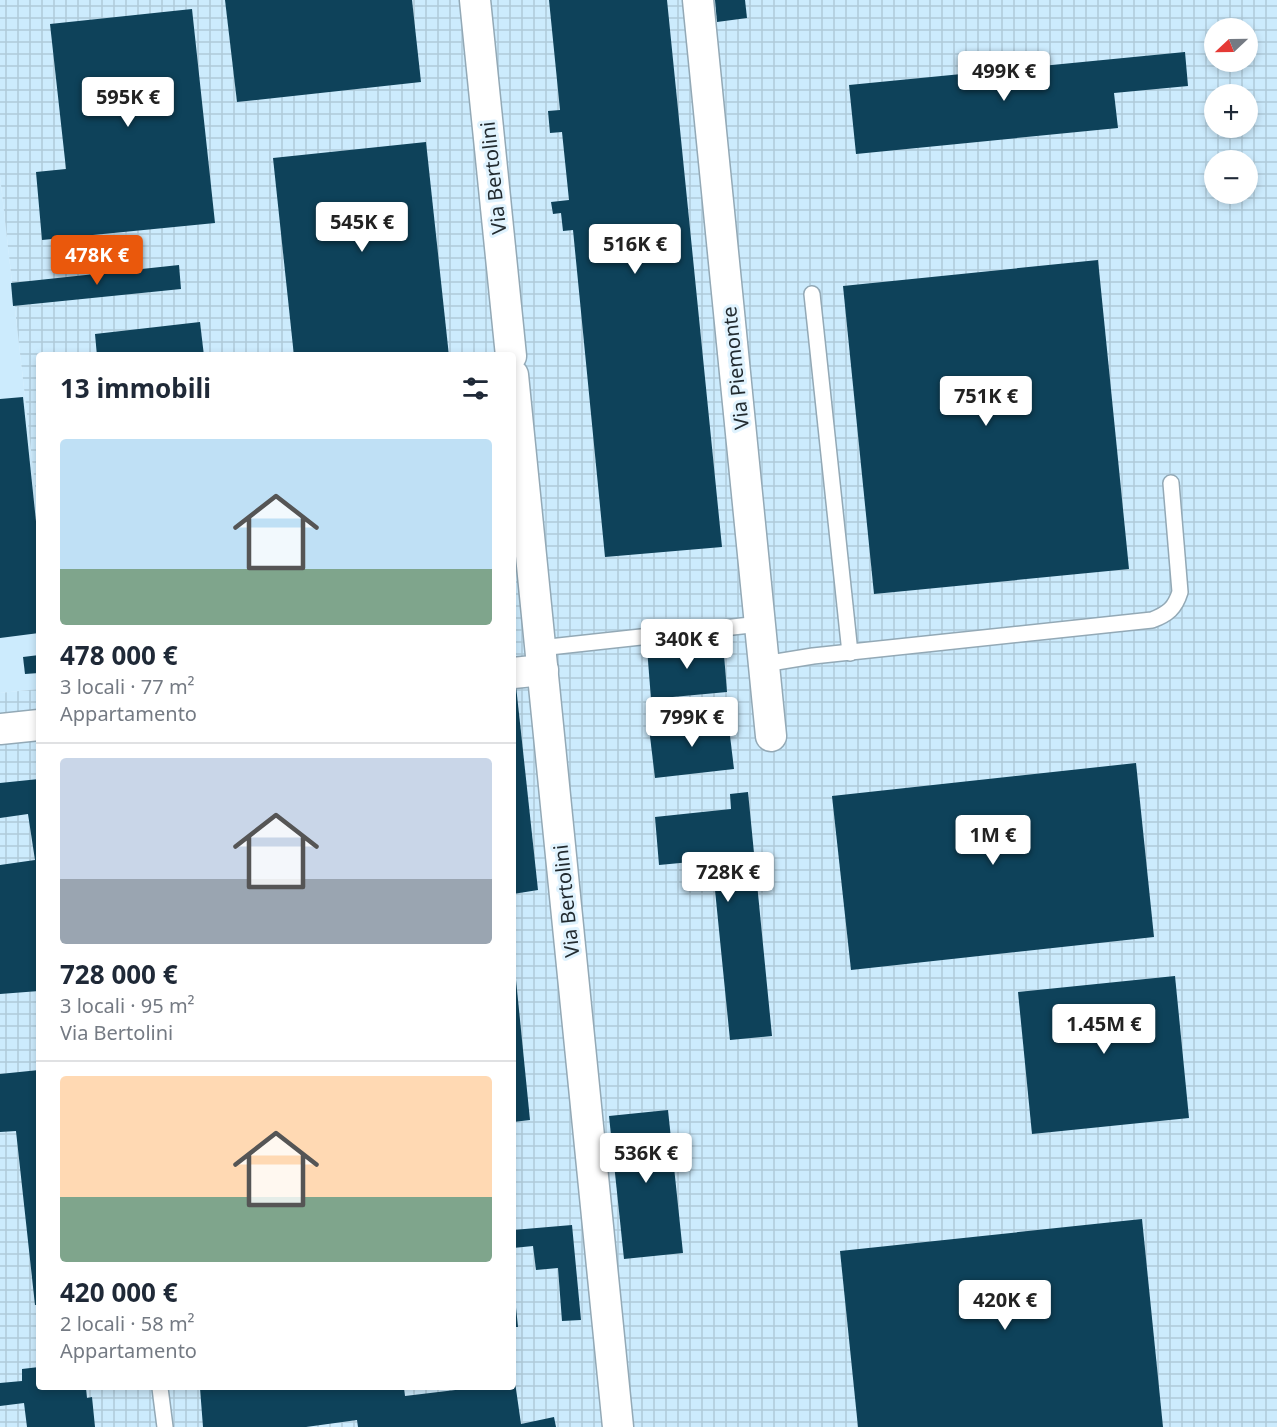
<!DOCTYPE html>
<html lang="it">
<meta charset="utf-8">
<style>
:root{--surface:#fff;--page:#f2f2f3;--text:#1f2937;--muted:#747a83;--line:#e0e1e3;--accent:#ea580c}
body{margin:0;font-family:"Noto Sans",sans-serif;background:var(--page);color:var(--text);height:100vh;display:flex;flex-direction:column;font-size:22px;white-space:nowrap}
*{box-sizing:border-box;margin:0}
p{font-size:20px;color:var(--muted)}
.icon{flex:none;width:33px;height:33px;fill:none;stroke:currentColor;stroke-width:2;stroke-linecap:round;stroke-linejoin:round}
.map{position:relative;flex:1;overflow:hidden}
.side{position:absolute;left:36px;top:352px;width:480px;height:1038px;display:flex;flex-direction:column;background:var(--surface);border-radius:6px;box-shadow:0 3px 9px #0003}
.side>*{flex:none}
.needle{width:39px;rotate:248deg}
.tools{position:absolute;left:1204px;top:18px;display:grid;gap:12px}
.tools a{display:grid;place-items:center;width:54px;height:54px;border-radius:50%;background:var(--surface);box-shadow:0 3px 9px #0003;font-size:30px}
.price{position:absolute;translate:-50% -51px;padding:0 14px;border-radius:6px;background:#fff;color:#222;font-size:20px;line-height:39px;filter:drop-shadow(0 2px 3px #0008)}
.price::after{content:'';position:absolute;left:50%;top:36px;width:18px;height:14px;margin-left:-9px;background:inherit;clip-path:polygon(0 0,100% 0,50% 100%)}
.price.current{background:var(--accent);color:#fff}
ul{padding:0;list-style:none}
li{display:grid;align-content:center;gap:12px;height:318px;padding:0 24px}
li+li{border-top:2px solid var(--line)}
li span{display:grid;place-items:center;height:186px;border-radius:6px;color:#555}
li>.icon{margin-inline-start:auto}
span .icon{width:108px;height:108px;fill:#fffc;stroke-width:1}
li b{font-size:26px}
h2{display:flex;justify-content:space-between;align-items:center;height:72px;padding:0 24px;font-size:26px}
.map>svg:first-child{display:block}
.built{fill:#ccebfd}
.industrial{fill:url(#industrial-grid);fill-rule:evenodd}
.building{fill:#0e425a}
.lines{fill:none;stroke-linecap:round;stroke-linejoin:round}
.lane-casing{stroke:#93a9b6;stroke-width:18}
.street-casing{stroke:#93a9b6;stroke-width:33}
.lane{stroke:#fff;stroke-width:15}
.street{stroke:#fff;stroke-width:30}
.labels{text-anchor:middle;dominant-baseline:central;stroke-width:6;stroke-linejoin:round;paint-order:stroke}
.street-label{font-size:20px;fill:#222b30;stroke:#e0f3fe}
</style>
<div class="map">
<svg width="1277" height="1427" viewBox="0 0 1277 1427">
<defs>
<pattern id="industrial-grid" width="8" height="8" patternUnits="userSpaceOnUse" patternTransform="scale(1.5)"><rect width="8" height="8" fill="#ccebfd"/><path d="M0 4h8M4 0v8" fill="none" stroke="#afcad9"/></pattern>
</defs>
<rect width="100%" height="100%" fill="#e0f3fe"/>
<!-- built -->
<polygon class="built" points="0,176 39,521 39,689 0,693"/>
<!-- industrial -->
<path class="industrial" d="M0,0H1277V1427H0V693L39,689V1388H513V356H39V521L0,176ZM1215,28H1248V62H1215ZM1215,94H1248V128H1215ZM1215,160H1248V194H1215Z"/>
<!-- building -->
<g class="building">
<polygon points="225,0 412,0 421,82 237,102"/>
<polygon points="549,0 667,0 722,547 605,557 573,230 563,231 561,213 553,214 551,202 569,200 562,132 550,133 548,111 560,110"/>
<polygon points="715,0 745,0 747,18 717,22"/>
<polygon points="192,9 215,223 42,240 36,172 66,169 50,24"/>
<polygon points="1185,52 1188,86 1114,93 1118,128 856,154 849,85"/>
<polygon points="426,142 449,356 294,356 273,158"/>
<polygon points="1098,260 1129,569 874,594 843,286"/>
<polygon points="179,265 181,289 13,306 11,283"/>
<polygon points="200,322 204,356 97,356 95,334"/>
<polygon points="23,397 39,550 39,633 0,638 0,399"/>
<polygon points="723,642 727,692 651,699 647,648"/>
<polygon points="39,655 39,673 25,674 23,657"/>
<polygon points="513,686 516,686 538,890 513,894"/>
<polygon points="728,719 734,769 655,778 649,728"/>
<polygon points="1136,763 1154,937 851,970 832,796"/>
<polygon points="39,779 39,991 0,994 0,865 35,860 28,814 0,818 0,783"/>
<polygon points="748,792 772,1036 730,1040 712,860 659,865 655,817 731,809 730,794"/>
<polygon points="513,970 515,970 530,1120 513,1122"/>
<polygon points="1175,976 1189,1118 1032,1134 1018,992"/>
<polygon points="39,1070 39,1305 35,1305 16,1131 0,1132 0,1074"/>
<polygon points="668,1110 683,1253 624,1259 609,1116"/>
<polygon points="1142,1219 1163,1427 858,1427 840,1251"/>
<polygon points="572,1225 581,1320 562,1321 558,1268 536,1270 533,1246 513,1248 513,1230"/>
<polygon points="513,1298 515,1298 518,1327 513,1327"/>
<polygon points="39,1367 39,1388 86,1388 87,1398 92,1397 95,1427 27,1427 24,1403 0,1406 0,1383 22,1381 22,1369"/>
<polygon points="515,1382 521,1424 554,1417 556,1427 358,1427 357,1420 306,1427 203,1427 200,1388 404,1388 405,1396 472,1388 513,1388 513,1383"/>
</g>
<g class="lines">
<defs>
<g id="lane">
<polyline points="812,294 850,653"/>
<polyline points="540,648 760,624"/>
<path d="M764,664L813,656L1152,620C1168,614 1175,608 1180,592L1171,483"/>
<polyline points="160,1388 165,1427"/>
</g>
<g id="street">
<polyline points="475,0 511,356"/>
<polyline points="698,0 771,736"/>
<polyline points="513,375 618,1427"/>
<polyline points="513,673 543,670"/>
<polyline points="0,729 39,725"/>
</g>
</defs>
<!-- lane casing -->
<use href="#lane" class="lane-casing"/>
<!-- street casing -->
<use href="#street" class="street-casing"/>
<!-- lane -->
<use href="#lane" class="lane"/>
<!-- street -->
<use href="#street" class="street"/>
</g>
<g class="labels">
<!-- street labels -->
<g class="street-label">
<text transform="translate(493 178) rotate(-96)">Via Bertolini</text>
<text transform="translate(735 368) rotate(-96)">Via Piemonte</text>
<text transform="translate(566 901) rotate(-96)">Via Bertolini</text>
</g>
</g>
</svg>
<div class="tools">
<a><svg class="needle" viewBox="-14 -14 28 28"><path d="M0-13l5 13h-10z" fill="#e53935"/><path d="M0 13l5-13h-10z" fill="#747a83"/></svg></a>
<a>+</a>
<a>−</a>
</div>
<b class="price" style="left:1004px;top:102px">499K €</b>
<b class="price" style="left:128px;top:128px">595K €</b>
<b class="price" style="left:362px;top:253px">545K €</b>
<b class="price" style="left:635px;top:275px">516K €</b>
<b class="price current" style="left:97px;top:286px">478K €</b>
<b class="price" style="left:986px;top:427px">751K €</b>
<b class="price" style="left:687px;top:670px">340K €</b>
<b class="price" style="left:692px;top:748px">799K €</b>
<b class="price" style="left:993px;top:866px">1M €</b>
<b class="price" style="left:728px;top:903px">728K €</b>
<b class="price" style="left:1104px;top:1055px">1.45M €</b>
<b class="price" style="left:646px;top:1184px">536K €</b>
<b class="price" style="left:1005px;top:1331px">420K €</b>
<section class="side">
<h2>13 immobili<svg class="icon" aria-label="filters" viewBox="0 0 24 24"><path d="M4 7h16M4 17h16"/><circle cx="9" cy="7" r="2"/><circle cx="15" cy="17" r="2"/></svg></h2>
<ul>
<li><span style="background:linear-gradient(#bfe0f5 70%,#7fa58c 0)"><svg class="icon" aria-label="home" viewBox="0 0 24 24"><path d="M3 11l9-7 9 7M6 9v11h12V9"/></svg></span><div><b>478 000 €</b><p>3 locali · 77 m²</p><p>Appartamento</p></div></li>
<li><span style="background:linear-gradient(#c9d6e8 65%,#9aa5b1 0)"><svg class="icon" aria-label="home" viewBox="0 0 24 24"><path d="M3 11l9-7 9 7M6 9v11h12V9"/></svg></span><div><b>728 000 €</b><p>3 locali · 95 m²</p><p>Via Bertolini</p></div></li>
<li><span style="background:linear-gradient(#ffd9b3 65%,#7fa58c 0)"><svg class="icon" aria-label="home" viewBox="0 0 24 24"><path d="M3 11l9-7 9 7M6 9v11h12V9"/></svg></span><div><b>420 000 €</b><p>2 locali · 58 m²</p><p>Appartamento</p></div></li>
</ul>
</section>
</div>
